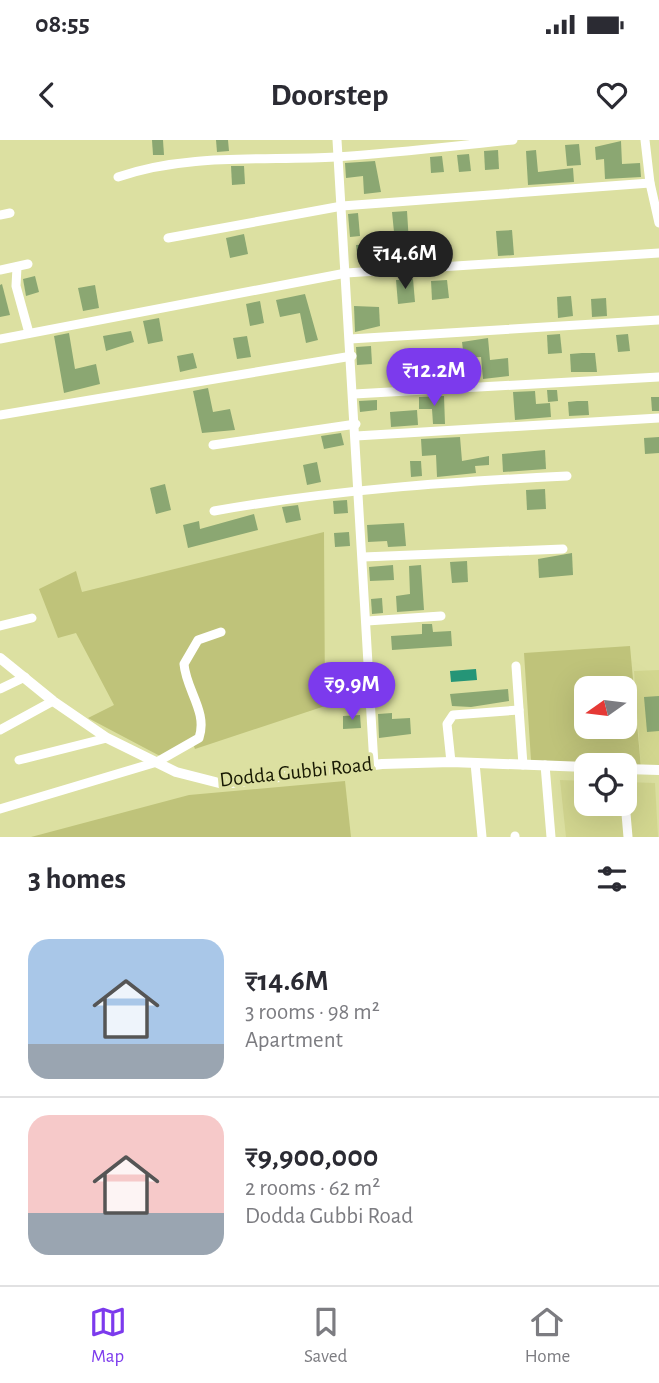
<!DOCTYPE html>
<meta charset="utf-8">
<style>
:root{--surface:#fff;--page:#f2f2f3;--text:#2b2b33;--muted:#7c7c81;--line:#e1e1e2;--accent:#7c3aed}
body{margin:0;font-family:"Alegreya Sans",sans-serif;background:var(--page);color:var(--text);height:100vh;display:flex;flex-direction:column;font-size:26px;white-space:nowrap}
*{box-sizing:border-box;margin:0}
p{font-size:23px;color:var(--muted)}
.icon{flex:none;width:38px;height:38px;fill:none;stroke:currentColor;stroke-width:2;stroke-linecap:round;stroke-linejoin:round}
.map{position:relative;height:697px;overflow:hidden}
.sheet{display:flex;flex-direction:column;background:var(--surface);flex:1}
.sheet>*{flex:none}
.needle{width:46px;rotate:256deg}
.buttons{position:absolute;left:574px;top:536px;display:grid;gap:14px}
.buttons a{display:grid;place-items:center;width:63px;height:63px;border-radius:14px;background:var(--surface);box-shadow:0 7px 28px #0002;font-size:35px}
.price{position:absolute;translate:-50% -60px;padding:0 16px;border-radius:24px;background:var(--accent);color:#fff;font-size:23px;line-height:46px;filter:drop-shadow(0 2px 4px #0008)}
.price::after{content:'';position:absolute;left:50%;top:42px;width:21px;height:16px;margin-left:-10px;background:inherit;clip-path:polygon(0 0,100% 0,50% 100%)}
.price.current{background:#222;color:#fff}
ul{padding:0;list-style:none}
li{display:flex;align-items:center;gap:21px;height:175px;padding:0 28px}
li+li{border-top:2px solid var(--line)}
li span{display:grid;place-items:center;flex:none;width:196px;height:140px;border-radius:21px;color:#555}
li>.icon{margin-inline-start:auto}
span .icon{width:84px;height:84px;fill:#fffc;stroke-width:1}
li b{font-size:30px}
h2{display:flex;justify-content:space-between;align-items:center;height:84px;padding:0 28px;font-size:30px}
.status{display:flex;justify-content:space-between;align-items:center;height:49px;padding:0 35px;background:var(--surface);direction:ltr}
.status svg{height:19px;fill:currentColor}
header{display:flex;justify-content:space-between;align-items:center;height:91px;padding:0 28px;background:var(--surface);font-size:32px;font-weight:600}
.tabs{display:flex;justify-content:space-around;align-items:center;height:98px;border-top:2px solid var(--line);background:var(--surface);font-size:19px;color:var(--muted)}
.tabs a{display:grid;justify-items:center;gap:4px}
.tabs .current{color:var(--accent)}
.map>svg:first-child{display:block}
.built{fill:#d2d68f}
.green{fill:#bfc37a;fill-rule:evenodd}
.water{fill:#259577}
.building{fill:#8ba772}
.lines{fill:none;stroke-linecap:round;stroke-linejoin:round}
.minor{stroke:#fff;stroke-width:9}
.major{stroke:#fff;stroke-width:10}
.labels{text-anchor:middle;dominant-baseline:central;stroke-width:7;stroke-linejoin:round;paint-order:stroke}
.street-label{font-size:21px;fill:#171802;stroke:#dce0a1}
</style>
<div class="status"><b>08:55</b><svg viewBox="0 0 49 12"><path d="M0 12V9h3v3zM5 12V6h3v6zM10 12V3h3v9zM15 12V0h3v12zM26 1h20v11H26zM47 4h2v5h-2z"/></svg></div>
<header><svg class="icon" aria-label="back" viewBox="0 0 24 24"><path d="M15 5l-7 7 7 7"/></svg>Doorstep<svg class="icon" aria-label="heart" viewBox="0 0 24 24"><path d="M12 20l-8-8c-3-5 5-10 8-4 3-6 11-1 8 4z"/></svg></header>
<div class="map">
<svg width="659" height="697" viewBox="0 0 659 697">
<rect width="100%" height="100%" fill="#dce0a1"/>
<!-- built -->
<g class="built">
<polygon points="659,530 659,628 641,628 634,531"/>
<polygon points="560,640 586,641 586,663 625,663 625,642 655,643 658,697 566,697"/>
</g>
<!-- green -->
<g class="green">
<polygon points="324,392 325,566 195,609 191,599 160,616 88,578 114,565 76,493 58,498 39,449 76,431 82,452"/>
<path d="M630,506L641,628L531,620L524,513ZM586,548H625V586H586Z"/>
<polygon points="345,641 351,697 31,697 189,655"/>
</g>
<!-- water -->
<polygon class="water" points="476,529 477,540 451,542 450,531"/>
<!-- building -->
<g class="building">
<polygon points="152,0 163,0 164,15 153,15"/>
<polygon points="216,0 228,0 229,11 217,12"/>
<polygon points="621,1 622,24 640,23 641,37 605,39 604,19 596,20 595,7"/>
<polygon points="579,4 581,25 567,26 565,5"/>
<polygon points="498,10 499,29 485,30 484,11"/>
<polygon points="536,10 538,32 573,28 574,42 528,45 526,11"/>
<polygon points="469,14 471,31 459,32 457,15"/>
<polygon points="442,16 444,32 431,33 430,17"/>
<polygon points="375,21 381,52 364,54 363,36 346,38 345,23"/>
<polygon points="231,26 244,26 245,44 232,45"/>
<polygon points="407,71 410,119 389,120 387,103 395,102 392,72"/>
<polygon points="358,73 360,96 350,97 348,74"/>
<polygon points="512,90 514,115 498,116 496,91"/>
<polygon points="244,94 248,114 230,118 226,98"/>
<polygon points="374,104 376,121 358,122 356,105"/>
<polygon points="35,136 39,152 26,156 23,139"/>
<polygon points="413,139 415,162 398,164 396,140"/>
<polygon points="447,140 449,158 432,160 431,141"/>
<polygon points="2,144 10,175 0,177 0,145"/>
<polygon points="95,145 99,168 83,171 78,148"/>
<polygon points="305,154 318,200 306,203 300,173 280,177 276,160"/>
<polygon points="571,156 573,176 558,178 557,157"/>
<polygon points="606,158 607,176 592,177 591,159"/>
<polygon points="260,161 264,183 250,186 246,164"/>
<polygon points="354,166 379,167 380,186 355,192"/>
<polygon points="159,178 163,201 148,204 143,181"/>
<polygon points="131,191 134,202 106,211 103,196"/>
<polygon points="69,193 75,229 96,224 100,244 64,253 54,196"/>
<polygon points="560,194 562,213 548,214 547,195"/>
<polygon points="628,194 630,211 618,212 616,195"/>
<polygon points="247,196 251,217 237,219 233,198"/>
<polygon points="488,198 490,220 508,218 509,236 483,239 481,217 464,218 462,202"/>
<polygon points="371,206 372,224 357,225 356,207"/>
<polygon points="193,213 197,228 180,232 177,216"/>
<polygon points="582,213 595,213 597,232 571,232 570,214"/>
<polygon points="208,248 213,272 230,269 235,290 202,293 193,251"/>
<polygon points="547,250 557,250 558,261 548,262"/>
<polygon points="535,251 536,264 550,263 551,277 515,280 513,252"/>
<polygon points="444,256 445,284 433,284 432,269 419,269 419,257"/>
<polygon points="651,257 659,257 659,271 652,271"/>
<polygon points="377,260 377,270 360,272 359,261"/>
<polygon points="577,261 588,261 589,275 569,276 568,262"/>
<polygon points="417,270 418,285 391,287 390,272"/>
<polygon points="341,293 344,305 324,309 321,296"/>
<polygon points="460,297 462,321 489,316 489,325 475,326 476,333 437,337 436,315 422,316 421,299"/>
<polygon points="659,297 659,313 645,314 644,298"/>
<polygon points="545,310 546,329 503,332 502,314"/>
<polygon points="410,321 421,321 422,336 411,337"/>
<polygon points="317,322 321,342 307,345 303,325"/>
<polygon points="165,344 171,370 156,374 150,348"/>
<polygon points="545,349 546,369 527,370 526,350"/>
<polygon points="347,360 348,373 334,374 333,361"/>
<polygon points="298,365 301,380 286,383 282,367"/>
<polygon points="254,374 258,390 188,408 183,385 199,381 200,389"/>
<polygon points="404,383 406,406 388,407 387,401 368,402 367,385"/>
<polygon points="349,392 350,406 335,407 334,393"/>
<polygon points="572,413 573,435 539,438 538,419"/>
<polygon points="467,421 468,442 452,443 450,422"/>
<polygon points="393,425 394,440 370,441 369,427"/>
<polygon points="421,425 424,470 397,472 396,456 410,454 409,426"/>
<polygon points="382,458 383,473 372,474 371,459"/>
<polygon points="422,484 432,484 433,492 451,491 452,506 392,510 391,496 422,494"/>
<polygon points="508,549 509,561 471,567 452,566 450,554"/>
<polygon points="659,556 659,591 647,592 644,557"/>
<polygon points="392,573 392,579 410,578 411,594 379,598 378,574"/>
<polygon points="360,575 361,588 343,589 343,576"/>
</g>
<g class="lines">
<!-- minor -->
<g class="minor">
<polyline points="337,0 374,625"/>
<polyline points="645,0 650,43 659,83"/>
<path d="M118,37C186,13 265,21 336,17C395,13 454,6 513,0"/>
<polyline points="0,75 10,73"/>
<polyline points="168,98 342,66 650,43"/>
<polyline points="17,127 16,146 29,193"/>
<polyline points="0,130 28,124"/>
<polyline points="0,199 346,133 659,113"/>
<polyline points="350,199 659,180"/>
<polyline points="354,254 659,237"/>
<polyline points="0,275 352,216"/>
<polyline points="356,296 659,278"/>
<polyline points="213,305 356,284"/>
<path d="M214,371C331,350 448,342 567,336"/>
<polyline points="363,417 563,409"/>
<polyline points="367,481 441,476"/>
<polyline points="0,486 32,478"/>
<polyline points="516,526 523,625"/>
<polyline points="0,549 25,537"/>
<polyline points="0,590 53,561"/>
<polyline points="19,620 107,598"/>
<polyline points="451,622 447,584 453,575 519,570"/>
<polyline points="475,623 482,697"/>
<polyline points="545,625 551,697"/>
<polyline points="625,662 628,697"/>
<path d="M0,669L157,622L199,598C208,572 186,550 184,524L198,500L221,492"/>
<polyline points="515,696 515,697"/>
</g>
<!-- major -->
<g class="major">
<polyline points="0,518 53,561 107,598 176,632 223,644 382,624 451,622 586,627"/>
<polyline points="625,629 659,630"/>
</g>
</g>
<g class="labels">
<!-- street labels -->
<g class="street-label">
<text transform="translate(296 632) rotate(-6)">Dodda Gubbi Road</text>
</g>
</g>
</svg>
<div class="buttons">
<a><svg class="needle" viewBox="-14 -14 28 28"><path d="M0-13l5 13h-10z" fill="#e53935"/><path d="M0 13l5-13h-10z" fill="#7c7c81"/></svg></a>
<a><svg class="icon" aria-label="locate" viewBox="0 0 24 24"><circle cx="12" cy="12" r="6"/><path d="M12 2v4M12 18v4M2 12h4M18 12h4"/></svg></a>
</div>
<b class="price current" style="left:405px;top:151px">₹14.6M</b>
<b class="price" style="left:434px;top:268px">₹12.2M</b>
<b class="price" style="left:352px;top:582px">₹9.9M</b>
</div>
<section class="sheet">
<h2>3 homes<svg class="icon" aria-label="filters" viewBox="0 0 24 24"><path d="M4 7h16M4 17h16"/><circle cx="9" cy="7" r="2"/><circle cx="15" cy="17" r="2"/></svg></h2>
<ul>
<li><span style="background:linear-gradient(#a9c7e8 75%,#9aa5b1 0)"><svg class="icon" aria-label="home" viewBox="0 0 24 24"><path d="M3 11l9-7 9 7M6 9v11h12V9"/></svg></span><div><b>₹14.6M</b><p>3 rooms · 98 m²</p><p>Apartment</p></div></li>
<li><span style="background:linear-gradient(#f6c9c9 70%,#9aa5b1 0)"><svg class="icon" aria-label="home" viewBox="0 0 24 24"><path d="M3 11l9-7 9 7M6 9v11h12V9"/></svg></span><div><b>₹9,900,000</b><p>2 rooms · 62 m²</p><p>Dodda Gubbi Road</p></div></li>
</ul>
</section>
<nav class="tabs">
<a class="current"><svg class="icon" aria-label="map" viewBox="0 0 24 24"><path d="M3 6l6-2 6 2 6-2v14l-6 2-6-2-6 2zM9 4v14M15 6v14"/></svg>Map</a>
<a><svg class="icon" aria-label="saved" viewBox="0 0 24 24"><path d="M7 4h10v16l-5-4-5 4z"/></svg>Saved</a>
<a><svg class="icon" aria-label="home" viewBox="0 0 24 24"><path d="M3 11l9-7 9 7M6 9v11h12V9"/></svg>Home</a>
</nav>
